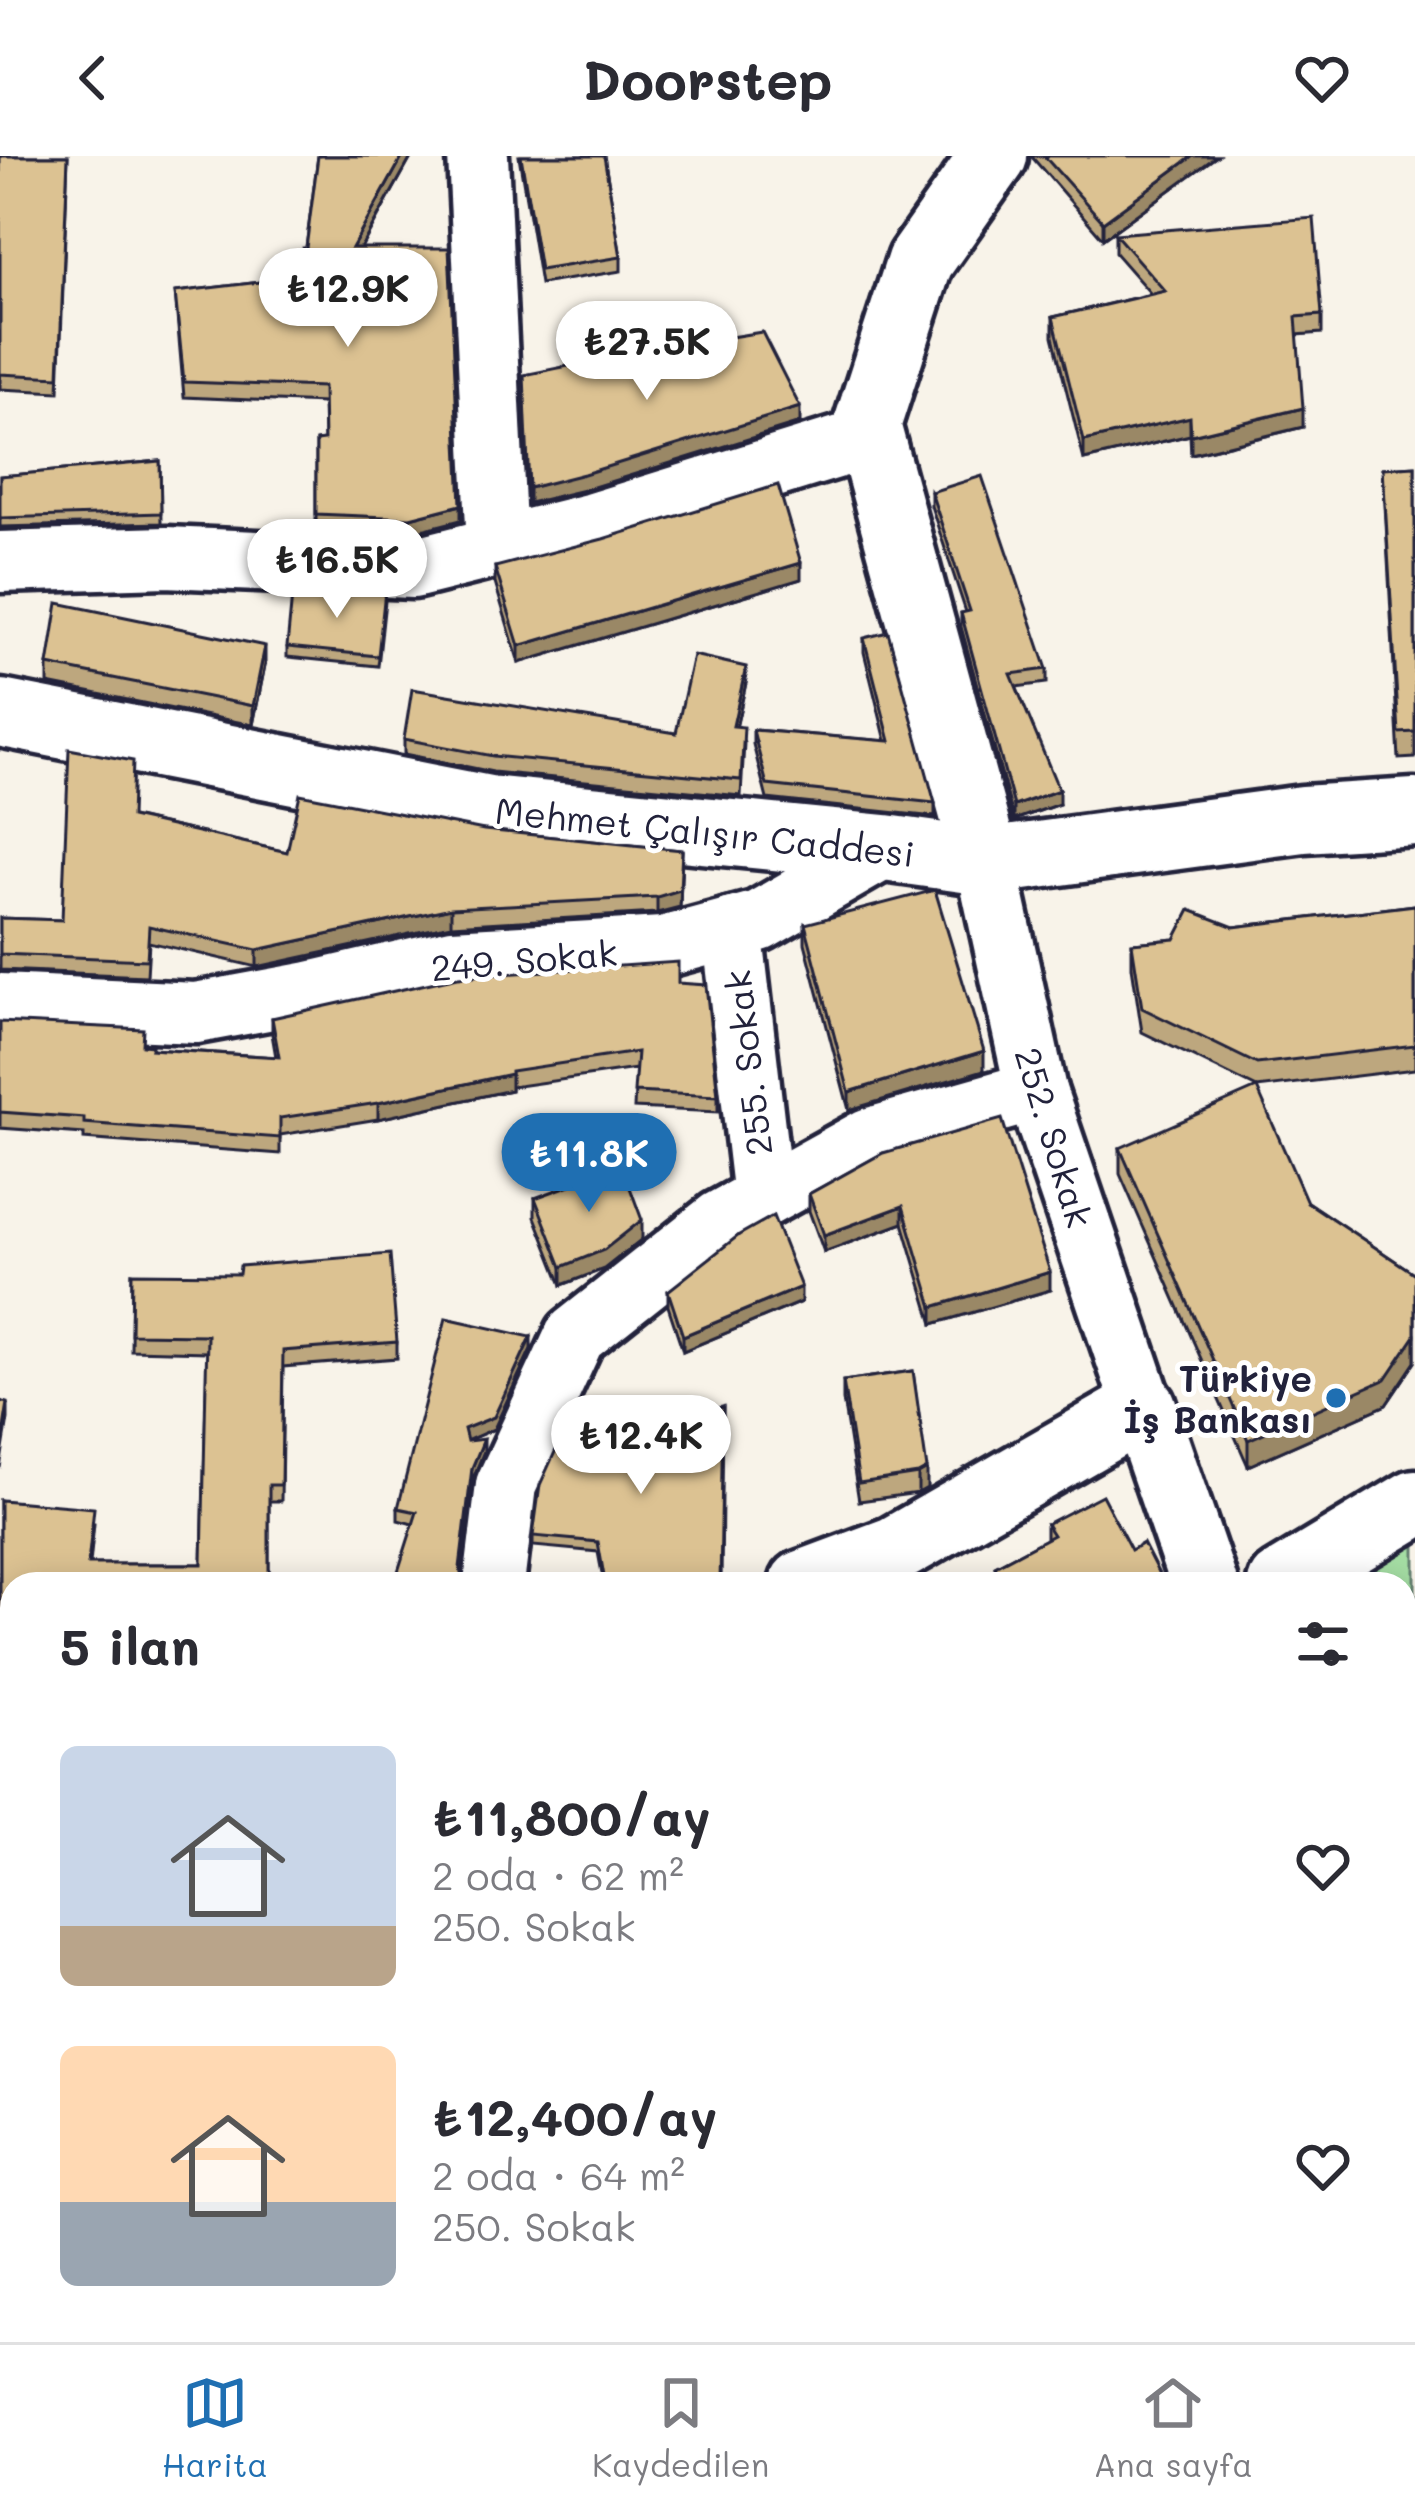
<!DOCTYPE html>
<html lang="tr">
<meta charset="utf-8">
<style>
:root{--surface:#fff;--page:#f2f2f3;--text:#2b2b33;--muted:#7c7c81;--line:#e1e1e2;--accent:#1f6fb2}
body{margin:0;font-family:Mali,sans-serif;background:var(--page);color:var(--text);height:100vh;display:flex;flex-direction:column;font-size:45px;white-space:nowrap}
*{box-sizing:border-box;margin:0}
p{font-size:39px;color:var(--muted)}
.icon{flex:none;width:66px;height:66px;fill:none;stroke:currentColor;stroke-width:2;stroke-linecap:round;stroke-linejoin:round}
.map{position:relative;flex:1;overflow:hidden}
.sheet{position:absolute;left:0px;top:1416px;width:1416px;height:771px;display:flex;flex-direction:column;background:var(--surface);border-radius:36px 36px 0 0;box-shadow:0 6px 30px #0003}
.sheet>*{flex:none}
.price{position:absolute;translate:-50% -102px;padding:0 27px;border-radius:42px;background:#fff;color:#222;font-size:39px;line-height:78px;filter:drop-shadow(0 3px 6px #0008)}
.price::after{content:'';position:absolute;left:50%;top:72px;width:36px;height:27px;margin-left:-18px;background:inherit;clip-path:polygon(0 0,100% 0,50% 100%)}
.price.active{background:var(--accent);color:#fff}
ul{padding:0;list-style:none}
li{display:flex;align-items:center;gap:36px;height:300px;padding:0 60px}
li span{display:grid;place-items:center;flex:none;width:336px;height:240px;border-radius:18px;color:#555}
li>.icon{margin-inline-start:auto}
span .icon{width:144px;height:144px;fill:#fffc;stroke-width:1}
li b{font-size:51px}
h2{display:flex;justify-content:space-between;align-items:center;height:144px;padding:0 60px;font-size:51px}
header{display:flex;justify-content:space-between;align-items:center;height:156px;padding:0 60px;background:var(--surface);font-size:54px;font-weight:800}
.dock{display:flex;justify-content:space-around;align-items:center;height:168px;border-top:3px solid var(--line);background:var(--surface);font-size:33px;color:var(--muted)}
.dock a{display:grid;justify-items:center;gap:6px}
.dock .active{color:var(--accent)}
.map>svg:first-child{display:block}
.green{fill:#a5dea4;stroke:#648070;stroke-width:3}
.water{fill:url(#water-rules);stroke:#6083a3;stroke-width:3}
.lines{fill:none;stroke-linecap:round;stroke-linejoin:round}
.street-casing{stroke:#22223b;stroke-width:69}
.secondary-casing{stroke:#22223b;stroke-width:75}
.path{stroke:#22223b;stroke-width:8;stroke-dasharray:9 9;stroke-linecap:butt}
.street{stroke:#fff;stroke-width:60}
.secondary{stroke:#fff;stroke-width:66}
.wall{fill:#bda77e;stroke:#22223b;stroke-width:3}
.shaded-wall{fill:#9a8866;stroke:#22223b;stroke-width:3}
.building{fill:#dcc292;stroke:#22223b;stroke-width:3}
.poi-dot{fill:#1f6fb2;stroke:#fff;stroke-width:4.5}
.labels{text-anchor:middle;dominant-baseline:central;stroke-width:10;stroke-linejoin:round;paint-order:stroke}
.street-label{font-size:36px;fill:#22223b;stroke:#fff}
.poi-label{font-size:36px;font-weight:bold;fill:#22223b;stroke:#fff;text-anchor:end}
</style>
<header><svg class="icon" aria-label="back" viewBox="0 0 24 24"><path d="M15 5l-7 7 7 7"/></svg>Doorstep<svg class="icon" aria-label="heart" viewBox="0 0 24 24"><path d="M12 20l-8-8c-3-5 5-10 8-4 3-6 11-1 8 4z"/></svg></header>
<div class="map">
<svg width="1415" height="2186" viewBox="0 0 1415 2186">
<defs>
<pattern id="water-rules" width="6" height="5" patternUnits="userSpaceOnUse" patternTransform="scale(3)"><rect width="6" height="5" fill="#89c3e9"/><path d="M0 2.5h6" fill="none" stroke="#76a7c9"/></pattern>
</defs>
<rect width="100%" height="100%" fill="#f8f3e9"/>
<filter id="ink" filterUnits="userSpaceOnUse"><feTurbulence type="fractalNoise" baseFrequency=".00833" numOctaves="2"/><feDisplacementMap in="SourceGraphic" scale="24" xChannelSelector="R" yChannelSelector="G"/><feConvolveMatrix kernelMatrix="1 2 1 2 8 2 1 2 1" color-interpolation-filters="sRGB"/></filter>
<g filter="url(#ink)">
<!-- green -->
<g class="green">
<polygon points="1415,1347 1415,1881 1404,1888 1404,1428 1281,1428"/>
<polygon points="12,1904 12,2175 967,2175 949,2186 0,2186 0,1906"/>
</g>
<!-- water -->
<polygon class="water" points="1415,2024 1415,2186 1147,2186 1163,2175 1404,2175 1404,2028"/>
<g class="lines">
<defs>
<g id="street">
<polyline points="478,0 497,391"/>
<polyline points="0,406 166,401 413,412 593,367 871,281"/>
<polyline points="986,706 1036,935 1143,1251"/>
<polyline points="732,772 763,1041"/>
<polyline points="0,848 196,857 310,836 453,803 663,791 759,765 885,692"/>
<polyline points="494,1428 506,1329 575,1180 720,1065 870,982 1036,935"/>
</g>
<g id="secondary">
<polyline points="0,557 488,653 885,692 986,706 1303,663 1415,656"/>
<polyline points="986,706 867,269 920,105 994,0"/>
<polyline points="803,1428 894,1394 1143,1251 1204,1428"/>
<polyline points="1281,1428 1415,1347"/>
<polyline points="0,1553 12,1551"/>
<polyline points="0,1914 12,1912"/>
</g>
</defs>
<!-- street casing -->
<use href="#street" class="street-casing"/>
<!-- secondary casing -->
<use href="#secondary" class="secondary-casing"/>
<!-- path -->
<g class="path">
<polyline points="1404,1546 1415,1537"/>
<polyline points="540,2186 562,2175"/>
</g>
<!-- street -->
<use href="#street" class="street"/>
<!-- secondary -->
<use href="#secondary" class="secondary"/>
</g>
<!-- wall -->
<g class="wall">
<polygon points="0,0 68,0 59,236 0,233"/>
<polygon points="318,0 412,0 361,92 461,364 410,377 316,373 316,285 324,284 323,247 184,241 175,136 302,121"/>
<polygon points="519,0 604,0 621,101 621,115 540,128"/>
<polygon points="1031,0 1217,0 1103,83"/>
<polygon points="1115,78 1322,159 1322,177 1297,179 1303,271 1191,298 1190,279 1084,304 1053,180 1053,161 1151,138 1115,97"/>
<polygon points="160,305 161,367 0,371 0,320"/>
<polygon points="1415,310 1415,602 1399,603 1383,312"/>
<polygon points="931,336 1047,513 1047,527 1016,531 1059,648 1014,664 961,471 961,457 966,456 931,350"/>
<polygon points="495,411 801,423 519,507 495,427"/>
<polygon points="316,441 385,445 378,510 287,501 287,491"/>
<polygon points="864,482 935,647 935,661 767,643 753,588 753,574 886,585 864,496"/>
<polygon points="48,509 265,509 253,569 48,528"/>
<polygon points="746,527 736,571 744,587 741,640 493,616 404,598 404,583 676,577"/>
<polygon points="132,661 287,696 484,674 682,694 680,751 657,757 451,769 257,811 149,786 147,820 0,814 0,762 62,764"/>
<polygon points="1415,749 1415,913 1257,932 1142,876 1132,811 1132,787 1175,783 1234,771"/>
<polygon points="805,768 984,914 849,954 805,787"/>
<polygon points="678,827 718,940 718,956 634,952 636,913 511,931 511,934 378,963 280,979 280,998 84,983 84,978 0,972 0,866 143,889 151,893 276,901 272,878 272,862"/>
<polygon points="1120,992 1307,1046 1415,1118 1415,1206 1386,1249 1248,1310 1120,1018"/>
<polygon points="883,997 1050,1134 933,1168 903,1067 824,1096 809,1055 809,1038"/>
<polygon points="535,1042 642,1083 604,1113 562,1129 535,1061"/>
<polygon points="132,1117 397,1186 397,1202 283,1211 281,1345 269,1345 269,1428 12,1428 12,1515 0,1514 0,1344 94,1368 90,1408 202,1408 207,1196 131,1194"/>
<polygon points="668,1135 801,1146 683,1195 668,1150"/>
<polygon points="531,1193 494,1273 467,1284 484,1295 472,1325 461,1417 413,1368 398,1364 398,1352"/>
<polygon points="913,1215 927,1332 918,1337 859,1345 843,1244 843,1225"/>
<polygon points="723,1251 721,1428 604,1428 598,1396 533,1390 533,1380"/>
<polygon points="1046,1368 1131,1394 1164,1428 995,1428 995,1410 1046,1383"/>
</g>
<!-- shaded-wall -->
<g class="shaded-wall">
<polygon points="403,0 412,0 352,107 352,92"/>
<polygon points="1193,0 1217,0 1103,83 1103,66"/>
<polygon points="800,251 800,267 584,334 529,347 529,332"/>
<polygon points="1303,252 1303,271 1191,298 1191,279"/>
<polygon points="1190,261 1190,279 1084,304 1084,285"/>
<polygon points="461,349 461,364 410,377 410,362"/>
<polygon points="801,407 801,423 519,507 519,490"/>
<polygon points="265,490 265,509 253,569 253,550"/>
<polygon points="746,511 746,527 733,586 733,570"/>
<polygon points="1059,634 1059,648 1014,664 1014,650"/>
<polygon points="682,694 680,751 657,757 657,741"/>
<polygon points="451,752 451,769 257,811 257,794"/>
<polygon points="984,895 984,914 849,954 849,936"/>
<polygon points="511,918 511,934 378,963 378,947"/>
<polygon points="903,1050 903,1067 824,1096 824,1079"/>
<polygon points="642,1064 642,1083 604,1113 562,1129 562,1111"/>
<polygon points="1050,1116 1050,1134 933,1168 933,1151"/>
<polygon points="801,1131 801,1146 683,1195 683,1180"/>
<polygon points="1415,1180 1415,1206 1386,1249 1248,1310 1248,1284"/>
<polygon points="531,1181 531,1193 494,1273 464,1286 464,1273"/>
<polygon points="8,1247 8,1263 0,1312 0,1296"/>
<polygon points="484,1283 484,1295 472,1325 460,1424 472,1312"/>
<polygon points="927,1313 927,1332 918,1337 918,1318"/>
</g>
<!-- building -->
<g class="building">
<polygon points="0,0 68,0 59,221 0,218"/>
<polygon points="318,0 403,0 352,92 449,92 461,349 410,362 316,358 316,285 324,284 323,231 184,226 175,136 302,121 303,92 306,92"/>
<polygon points="521,0 604,0 621,101 540,114"/>
<polygon points="1044,0 1193,0 1103,66"/>
<polygon points="1314,62 1322,159 1296,161 1303,252 1191,279 1190,261 1084,285 1053,161 1165,135 1115,78"/>
<polygon points="762,176 800,251 584,318 529,332 524,219 637,196"/>
<polygon points="160,305 161,357 0,362 0,320"/>
<polygon points="1415,310 1415,576 1399,577 1383,312"/>
<polygon points="982,320 1047,513 1011,518 1059,634 1014,650 961,457 970,455 931,336"/>
<polygon points="778,329 801,407 519,490 495,411 603,383"/>
<polygon points="316,432 385,435 378,500 287,491 292,439 316,441"/>
<polygon points="58,447 265,490 253,550 48,509"/>
<polygon points="888,476 935,647 767,629 753,574 890,585 864,482"/>
<polygon points="693,499 746,511 733,570 744,571 741,624 493,600 404,583 412,533 676,577"/>
<polygon points="69,593 133,605 131,661 287,696 300,638 484,674 682,694 680,734 657,741 451,752 257,794 149,770 147,804 0,798 0,762 62,764"/>
<polygon points="935,734 984,895 849,936 805,768"/>
<polygon points="1415,749 1415,889 1257,908 1142,852 1132,787 1175,783 1190,754 1234,771"/>
<polygon points="678,806 678,827 706,829 718,940 634,936 637,896 511,915 511,918 378,947 280,962 280,982 84,967 84,962 0,956 0,866 143,873 142,889 152,890 151,893 279,901 272,862 458,821"/>
<polygon points="1257,932 1307,1046 1415,1118 1415,1180 1386,1223 1248,1284 1120,992"/>
<polygon points="1002,963 1050,1116 933,1151 903,1050 824,1079 809,1038 883,997"/>
<polygon points="622,1010 642,1064 604,1094 562,1111 535,1042"/>
<polygon points="773,1060 801,1131 683,1180 668,1135 739,1079"/>
<polygon points="390,1098 397,1186 283,1195 281,1329 269,1329 269,1428 12,1428 12,1499 0,1498 0,1344 94,1352 88,1408 202,1408 207,1179 131,1178 132,1117 239,1118 240,1110"/>
<polygon points="446,1162 531,1181 494,1261 464,1273 467,1285 484,1283 472,1312 460,1412 463,1428 394,1428 417,1356 398,1352"/>
<polygon points="913,1215 927,1313 918,1318 859,1327 843,1225"/>
<polygon points="0,1245 8,1247 0,1296"/>
<polygon points="723,1251 720,1428 605,1426 598,1386 533,1380 540,1329 565,1274"/>
<polygon points="1102,1339 1131,1394 1143,1387 1164,1428 1005,1428 995,1410 1053,1379 1046,1368"/>
</g>
</g>
<!-- markers -->
<circle class="poi-dot" cx="1336" cy="1242" r="12"/>
<g class="labels">
<!-- street labels -->
<g class="street-label">
<text transform="translate(705 675) rotate(6)">Mehmet Çalışır Caddesi</text>
<text transform="translate(524 803) rotate(-5)">249. Sokak</text>
<text transform="translate(747 907) rotate(-97)">255. Sokak</text>
<text transform="translate(1055 981) rotate(73)">252. Sokak</text>
</g>
<!-- poi labels -->
<g class="poi-label">
<text x="1312" y="1221">Türkiye<tspan x="1312" dy="41">İş Bankası</tspan></text>
</g>
</g>
</svg>
<b class="price" style="left:348px;top:194px">₺12.9K</b>
<b class="price" style="left:647px;top:247px">₺27.5K</b>
<b class="price" style="left:337px;top:465px">₺16.5K</b>
<b class="price active" style="left:589px;top:1059px">₺11.8K</b>
<b class="price" style="left:641px;top:1341px">₺12.4K</b>
<section class="sheet">
<h2>5 ilan<svg class="icon" aria-label="filters" viewBox="0 0 24 24"><path d="M4 7h16M4 17h16"/><circle cx="9" cy="7" r="2"/><circle cx="15" cy="17" r="2"/></svg></h2>
<ul>
<li><span style="background:linear-gradient(#c9d6e8 75%,#b9a48a 0)"><svg class="icon" aria-label="home" viewBox="0 0 24 24"><path d="M3 11l9-7 9 7M6 9v11h12V9"/></svg></span><div><b>₺11,800/ay</b><p>2 oda · 62 m²</p><p>250. Sokak</p></div><svg class="icon" aria-label="heart" viewBox="0 0 24 24"><path d="M12 20l-8-8c-3-5 5-10 8-4 3-6 11-1 8 4z"/></svg></li>
<li><span style="background:linear-gradient(#ffd9b3 65%,#9aa5b1 0)"><svg class="icon" aria-label="home" viewBox="0 0 24 24"><path d="M3 11l9-7 9 7M6 9v11h12V9"/></svg></span><div><b>₺12,400/ay</b><p>2 oda · 64 m²</p><p>250. Sokak</p></div><svg class="icon" aria-label="heart" viewBox="0 0 24 24"><path d="M12 20l-8-8c-3-5 5-10 8-4 3-6 11-1 8 4z"/></svg></li>
</ul>
</section>
</div>
<nav class="dock">
<a class="active"><svg class="icon" aria-label="map" viewBox="0 0 24 24"><path d="M3 6l6-2 6 2 6-2v14l-6 2-6-2-6 2zM9 4v14M15 6v14"/></svg>Harita</a>
<a><svg class="icon" aria-label="saved" viewBox="0 0 24 24"><path d="M7 4h10v16l-5-4-5 4z"/></svg>Kaydedilen</a>
<a><svg class="icon" aria-label="home" viewBox="0 0 24 24"><path d="M3 11l9-7 9 7M6 9v11h12V9"/></svg>Ana sayfa</a>
</nav>
